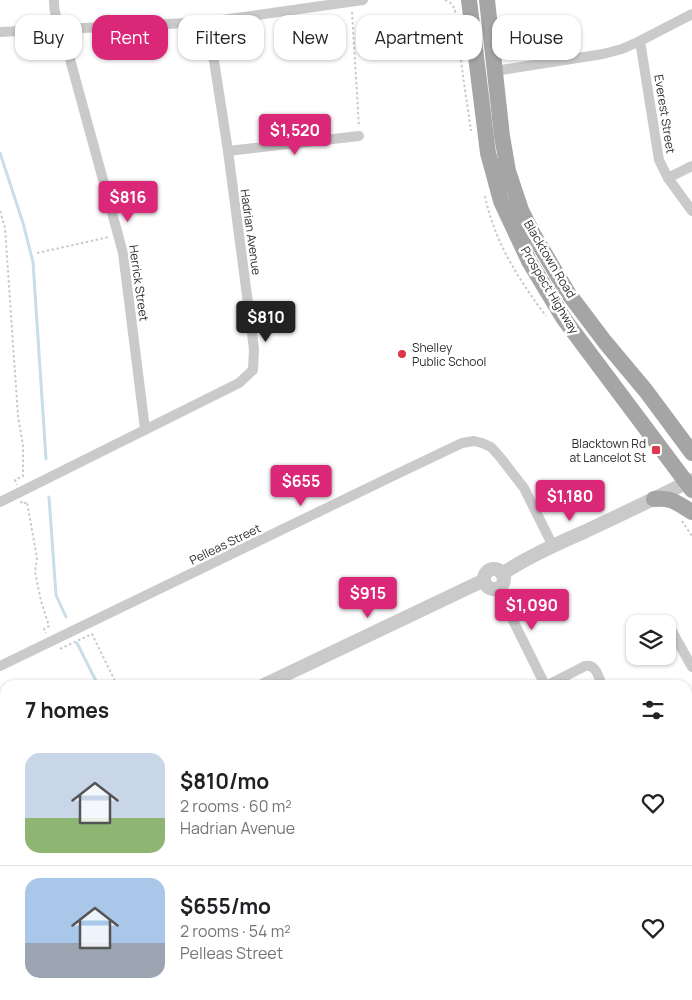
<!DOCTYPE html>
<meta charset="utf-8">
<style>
:root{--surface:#fff;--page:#f2f2f2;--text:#202124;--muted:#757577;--line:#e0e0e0;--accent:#db2777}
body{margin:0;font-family:Manrope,sans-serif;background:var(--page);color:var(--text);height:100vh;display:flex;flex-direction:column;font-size:19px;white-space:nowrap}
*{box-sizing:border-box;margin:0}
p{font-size:16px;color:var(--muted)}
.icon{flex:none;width:28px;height:28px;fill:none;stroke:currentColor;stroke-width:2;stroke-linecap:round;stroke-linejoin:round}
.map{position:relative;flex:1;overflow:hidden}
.side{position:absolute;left:0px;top:680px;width:692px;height:320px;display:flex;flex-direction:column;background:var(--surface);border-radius:15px 15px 0 0;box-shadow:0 1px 4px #0004}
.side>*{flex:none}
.hud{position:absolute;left:15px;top:15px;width:662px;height:45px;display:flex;gap:10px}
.tools{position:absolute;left:626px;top:615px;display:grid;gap:10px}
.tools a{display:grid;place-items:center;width:50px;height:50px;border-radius:10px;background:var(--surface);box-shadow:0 1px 4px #0004;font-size:25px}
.price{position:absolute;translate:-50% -42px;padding:0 11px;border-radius:5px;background:var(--accent);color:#fff;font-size:16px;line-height:32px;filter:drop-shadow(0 1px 2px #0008)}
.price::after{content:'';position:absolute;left:50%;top:30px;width:15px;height:11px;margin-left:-8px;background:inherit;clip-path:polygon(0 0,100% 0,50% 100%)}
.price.on{background:#222;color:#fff}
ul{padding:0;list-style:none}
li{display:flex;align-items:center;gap:15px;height:125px;padding:0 25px}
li+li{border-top:1px solid var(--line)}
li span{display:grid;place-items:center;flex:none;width:140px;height:100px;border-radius:15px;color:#555}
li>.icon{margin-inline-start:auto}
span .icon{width:60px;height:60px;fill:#fffc;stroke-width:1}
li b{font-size:21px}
h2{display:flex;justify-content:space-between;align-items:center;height:60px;padding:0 25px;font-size:21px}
.pill{padding:0 18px;border-radius:15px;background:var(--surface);box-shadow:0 1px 4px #0004;font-size:18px;line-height:45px}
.pill.on{background:var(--accent);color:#fff}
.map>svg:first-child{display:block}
.green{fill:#e4eadb}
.water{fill:#c8dee9}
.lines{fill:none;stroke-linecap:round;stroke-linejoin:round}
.stream{stroke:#c8dee9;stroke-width:3}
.path{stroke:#cacaca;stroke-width:2;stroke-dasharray:2.5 2.5;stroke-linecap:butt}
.minor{stroke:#cacaca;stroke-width:10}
.tertiary{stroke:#cacaca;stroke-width:14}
.primary{stroke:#a5a5a5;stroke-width:16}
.poi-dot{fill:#dc374a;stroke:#fff;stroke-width:2}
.labels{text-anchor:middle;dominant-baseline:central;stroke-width:5;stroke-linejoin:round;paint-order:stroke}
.street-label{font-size:12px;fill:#2d2d2d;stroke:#fff}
.poi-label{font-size:12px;fill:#2d2d2d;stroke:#fff;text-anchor:start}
</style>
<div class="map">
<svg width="692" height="1000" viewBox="0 0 692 1000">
<rect width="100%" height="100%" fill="#fff"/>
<!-- green -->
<g class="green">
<polygon points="5,828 5,995 397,995 399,1000 0,1000 0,831"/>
<polygon points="688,904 692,912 692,936 688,936"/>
</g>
<!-- water -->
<g class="water">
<polygon points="5,852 5,951 5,941 0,928 0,854"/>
<polygon points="22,995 67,995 66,1000 24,1000"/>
</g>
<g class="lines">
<!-- stream -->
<g class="stream">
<polyline points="0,153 23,223 33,262 46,459"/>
<polyline points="49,497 56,595 66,617"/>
<polyline points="77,643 98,685"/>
</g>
<!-- path -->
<g class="path">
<polyline points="445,0 452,4 455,10 462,69 471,131"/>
<polyline points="352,12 359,127"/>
<path d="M485,196C494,241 519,280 546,316"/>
<polyline points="0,211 5,228 18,416 23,446 23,476 15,480 17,485"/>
<polyline points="37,253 109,237"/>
<polyline points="21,501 22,504 27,502 37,558 35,572 41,601 49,626 44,629 46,633"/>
<polyline points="682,521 692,536"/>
<polyline points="60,649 92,634 117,685"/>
<polyline points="0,844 5,842"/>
<polyline points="0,995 3,1000"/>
<polyline points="80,995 81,1000"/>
<polyline points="235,995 239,1000"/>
<polyline points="251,1000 262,995 281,1000"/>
</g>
<!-- minor -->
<g class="minor">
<path d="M54,0C53,13 60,28 65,41L123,253L145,429"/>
<polyline points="0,32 208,22 363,0"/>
<polyline points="640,41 659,160 668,178 692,211"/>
<polyline points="495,71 603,54 622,49 640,41 692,14"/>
<polyline points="228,151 359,136"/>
<polyline points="668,178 692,166"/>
<polyline points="0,502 239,383 253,370 254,349 228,151 208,22"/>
<polyline points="497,588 545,685"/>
<polyline points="669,626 692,667"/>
<polyline points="0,666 399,473 462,443 474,441 482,443 491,447 500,457 524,488 553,546"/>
<path d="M548,685L585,666C596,664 598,676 602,685"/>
<polyline points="688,774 692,772"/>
<polyline points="688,888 692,888"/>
<polyline points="688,941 692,942"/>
<polyline points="494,995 495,1000"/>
</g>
<!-- tertiary -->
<g class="tertiary">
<circle cx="494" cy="579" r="10"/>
<path d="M502,574C527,557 556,544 584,532C620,515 656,498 692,480"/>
<polyline points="264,685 476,584 484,581"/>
<polyline points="0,811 5,809"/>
</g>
<!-- primary -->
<g class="primary">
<polyline points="469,0 488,153 501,201 529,261 564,319 692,490"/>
<polyline points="487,0 502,136 508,171 521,210 533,234 568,293 605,342 646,391 692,453"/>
<path d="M654,499C674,498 675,502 692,512"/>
</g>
</g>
<!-- markers -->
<g class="poi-dot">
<circle cx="402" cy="354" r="5"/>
<rect x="651" y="445" width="10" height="10" rx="2.5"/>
</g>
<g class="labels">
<!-- street labels -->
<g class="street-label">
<text transform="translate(665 114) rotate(81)">Everest Street</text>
<text transform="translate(251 232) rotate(82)">Hadrian Avenue</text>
<text transform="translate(550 259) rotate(59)">Blacktown Road</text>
<text transform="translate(139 283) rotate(82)">Herrick Street</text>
<text transform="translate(550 290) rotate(59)">Prospect Highway</text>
<text transform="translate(225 544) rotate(-26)">Pelleas Street</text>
</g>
<!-- poi labels -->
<g class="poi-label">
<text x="412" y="347">Shelley<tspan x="412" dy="14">Public School</tspan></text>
<text x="646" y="443" text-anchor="end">Blacktown Rd<tspan x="646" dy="14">at Lancelot St</tspan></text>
</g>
</g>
</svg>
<div class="tools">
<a><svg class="icon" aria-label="layers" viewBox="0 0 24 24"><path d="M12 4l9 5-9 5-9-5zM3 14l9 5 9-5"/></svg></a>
</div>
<b class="price" style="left:295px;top:156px">$1,520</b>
<b class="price" style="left:128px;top:223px">$816</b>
<b class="price on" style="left:266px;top:343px">$810</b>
<b class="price" style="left:301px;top:507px">$655</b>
<b class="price" style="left:570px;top:522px">$1,180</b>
<b class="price" style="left:368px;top:619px">$915</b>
<b class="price" style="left:532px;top:631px">$1,090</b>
<div class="hud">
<a class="pill">Buy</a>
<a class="pill on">Rent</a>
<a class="pill">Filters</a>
<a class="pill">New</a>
<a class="pill">Apartment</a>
<a class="pill">House</a>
</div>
<section class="side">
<h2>7 homes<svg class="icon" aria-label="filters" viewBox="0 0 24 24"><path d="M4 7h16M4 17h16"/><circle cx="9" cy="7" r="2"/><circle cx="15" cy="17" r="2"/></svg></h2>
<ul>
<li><span style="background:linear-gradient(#c9d6e8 65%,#8fb573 0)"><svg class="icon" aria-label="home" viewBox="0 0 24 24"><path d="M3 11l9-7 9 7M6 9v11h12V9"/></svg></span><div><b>$810/mo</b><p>2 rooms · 60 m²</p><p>Hadrian Avenue</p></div><svg class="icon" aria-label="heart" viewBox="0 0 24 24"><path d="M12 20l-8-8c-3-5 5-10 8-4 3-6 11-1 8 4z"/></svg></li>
<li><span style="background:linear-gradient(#a9c7e8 65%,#9aa5b1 0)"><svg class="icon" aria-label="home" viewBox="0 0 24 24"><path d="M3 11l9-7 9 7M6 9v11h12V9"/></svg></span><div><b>$655/mo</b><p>2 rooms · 54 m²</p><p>Pelleas Street</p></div><svg class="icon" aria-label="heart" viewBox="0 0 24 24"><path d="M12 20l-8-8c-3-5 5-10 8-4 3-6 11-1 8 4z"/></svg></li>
</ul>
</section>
</div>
